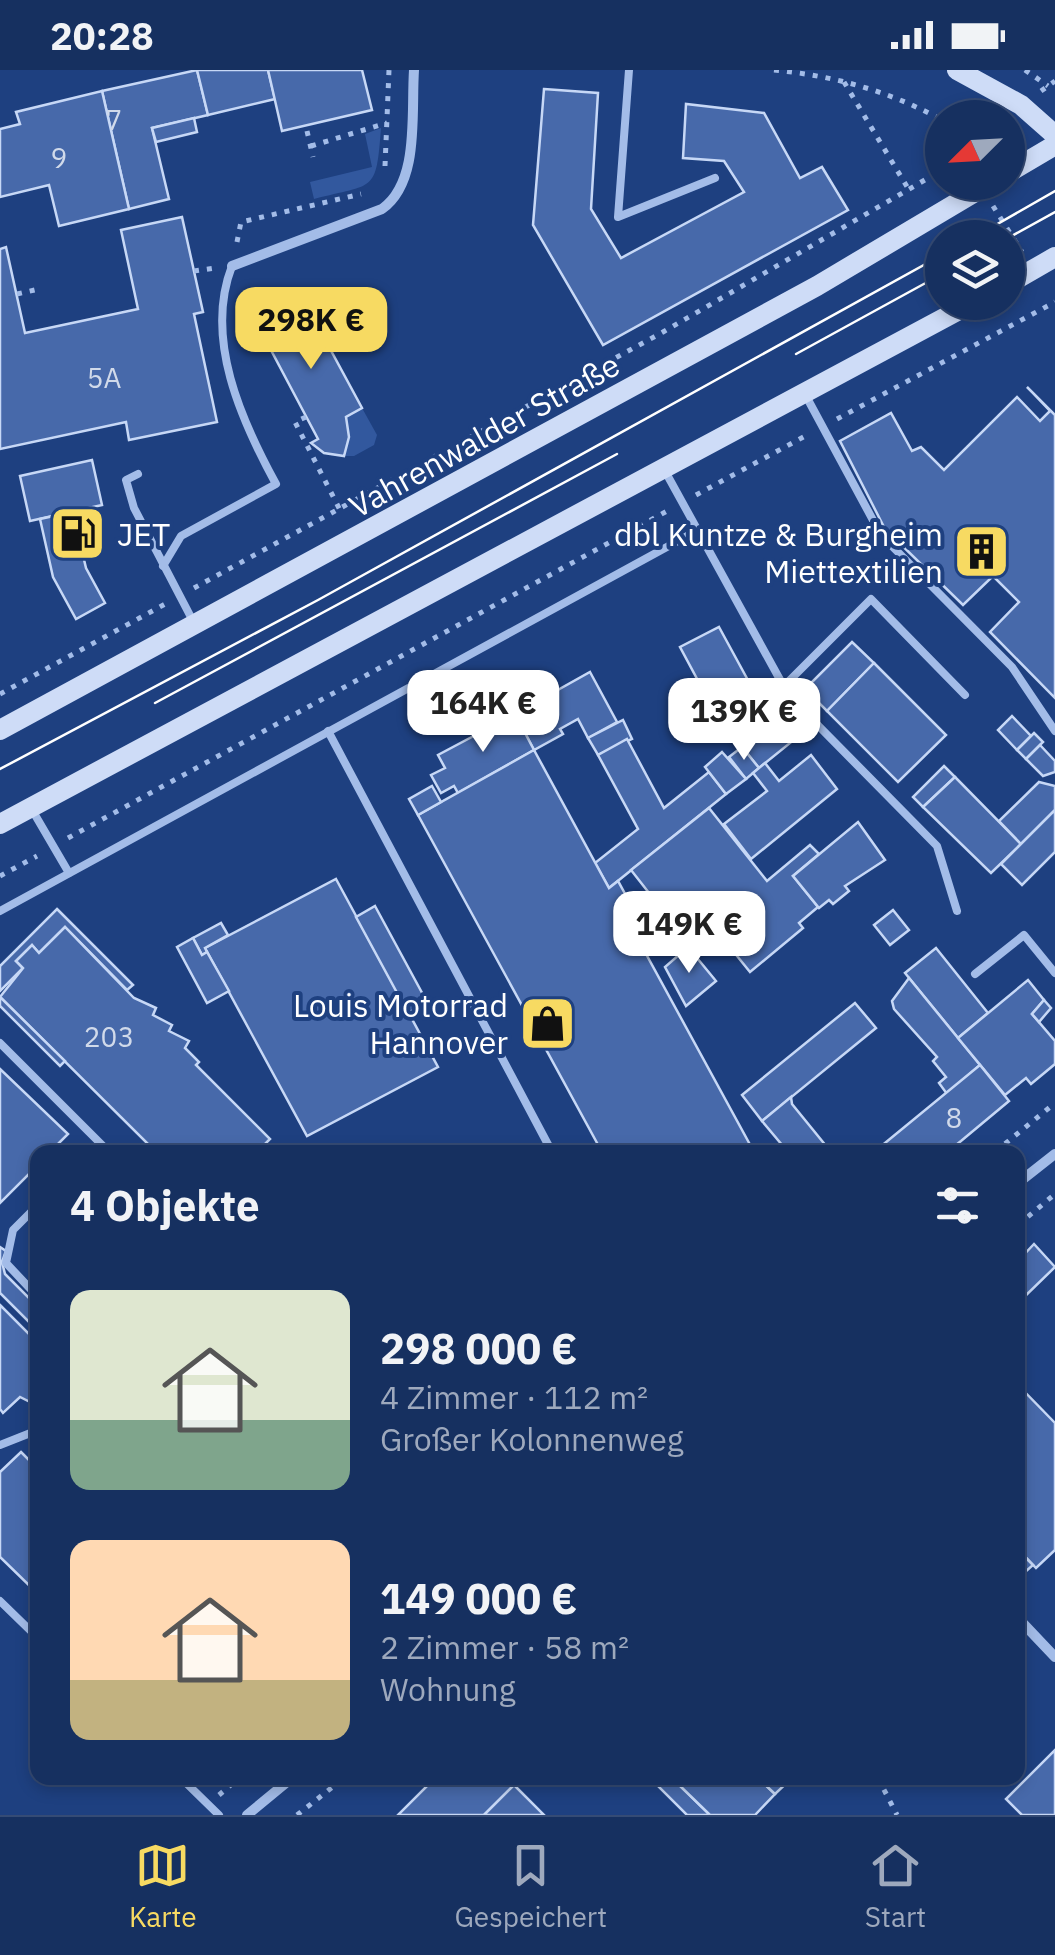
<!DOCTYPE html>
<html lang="de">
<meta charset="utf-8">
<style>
:root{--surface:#163060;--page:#233c69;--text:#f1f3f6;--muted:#9ea9bd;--line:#354b75;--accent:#f7da62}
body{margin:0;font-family:"IBM Plex Sans",sans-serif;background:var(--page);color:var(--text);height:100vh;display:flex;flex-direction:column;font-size:38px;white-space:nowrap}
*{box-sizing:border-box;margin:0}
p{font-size:32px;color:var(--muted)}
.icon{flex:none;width:55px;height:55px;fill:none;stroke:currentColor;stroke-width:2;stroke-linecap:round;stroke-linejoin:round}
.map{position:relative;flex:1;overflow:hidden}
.panel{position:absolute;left:30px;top:1075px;width:995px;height:640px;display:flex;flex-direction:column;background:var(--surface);border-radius:20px;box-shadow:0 5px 15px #0003,0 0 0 2px var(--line)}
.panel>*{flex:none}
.needle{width:65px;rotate:246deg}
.tools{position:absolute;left:925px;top:30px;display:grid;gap:20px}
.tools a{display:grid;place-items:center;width:100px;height:100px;border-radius:50%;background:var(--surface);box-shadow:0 5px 15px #0003,0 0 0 2px var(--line);font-size:50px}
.price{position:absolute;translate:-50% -85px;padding:0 22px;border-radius:20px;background:#fff;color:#222;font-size:32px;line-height:65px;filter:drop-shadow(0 2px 5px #0008)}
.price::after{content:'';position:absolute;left:50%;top:60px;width:30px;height:22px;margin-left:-15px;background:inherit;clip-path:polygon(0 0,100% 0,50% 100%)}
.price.selected{background:var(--accent);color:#111}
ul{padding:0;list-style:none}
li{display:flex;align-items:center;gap:30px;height:250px;padding:0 40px}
li span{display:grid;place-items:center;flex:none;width:280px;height:200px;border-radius:20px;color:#555}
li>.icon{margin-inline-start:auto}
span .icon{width:120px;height:120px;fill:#fffc;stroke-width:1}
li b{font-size:42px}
h2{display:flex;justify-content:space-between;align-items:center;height:120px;padding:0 40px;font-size:42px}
.status{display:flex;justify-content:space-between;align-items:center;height:70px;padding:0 50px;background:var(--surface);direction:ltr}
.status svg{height:28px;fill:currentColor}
.dock{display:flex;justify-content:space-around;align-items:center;height:140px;border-top:2px solid var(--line);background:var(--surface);font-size:28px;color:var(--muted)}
.dock a{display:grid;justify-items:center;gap:5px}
.dock .selected{color:var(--accent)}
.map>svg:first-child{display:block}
.green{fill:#32589e}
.building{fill:#4769aa;stroke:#c7d8f6;stroke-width:2.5}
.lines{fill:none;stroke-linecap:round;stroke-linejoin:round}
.path{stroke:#a3bce8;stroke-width:5;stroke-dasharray:5 8;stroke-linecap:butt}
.lane{stroke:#a3bce8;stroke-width:8}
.street{stroke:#a3bce8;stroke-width:10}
.secondary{stroke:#cedcf7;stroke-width:20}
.tram{stroke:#fff;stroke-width:2.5}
.labels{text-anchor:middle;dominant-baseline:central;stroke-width:8;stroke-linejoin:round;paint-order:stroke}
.number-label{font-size:28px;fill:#d1daea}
.street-label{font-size:32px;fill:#fff;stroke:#1e4080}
.poi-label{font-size:32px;fill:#fff;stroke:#1e4080;text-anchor:end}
</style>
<div class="status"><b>20:28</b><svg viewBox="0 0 49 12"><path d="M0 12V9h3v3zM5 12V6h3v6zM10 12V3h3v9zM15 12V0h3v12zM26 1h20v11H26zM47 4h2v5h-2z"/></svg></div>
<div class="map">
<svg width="1055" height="1745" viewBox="0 0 1055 1745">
<rect width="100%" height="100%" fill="#1e4080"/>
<!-- green -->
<g class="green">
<path d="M381,58C376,124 375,113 314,129L310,112L372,97L365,64Z"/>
<polygon points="362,338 377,365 374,375 354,386 344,386 349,367 346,347"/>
</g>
<!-- building -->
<g class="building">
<polygon points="197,0 208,45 152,58 169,129 129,139 102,21"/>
<polygon points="197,0 268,0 275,29 208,45"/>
<polygon points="268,0 362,0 372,40 282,61"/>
<polygon points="544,19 598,23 591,139 621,188 744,122 724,91 683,88 686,34 764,43 800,108 822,97 848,140 603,275 533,155"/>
<polygon points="102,21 129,139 59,156 49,115 0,127 0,59 20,54 16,42"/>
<polygon points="194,48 197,62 156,72 152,58"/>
<polygon points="182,147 203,242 194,244 217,352 129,370 126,352 0,379 0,179 6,177 25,263 138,239 121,160"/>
<polygon points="294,222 305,242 309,240 362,338 346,347 349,367 344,386 324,383 311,373 318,369 263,265 269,262 258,242"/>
<polygon points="1027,317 1055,345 1055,628 990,562 1019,532 993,506 963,535 885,459 840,371 891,343 912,381 921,377 944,400 1017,327 1040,351 1050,341"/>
<polygon points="92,390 102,435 30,451 20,406"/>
<polygon points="90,438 93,452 76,456 86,498 105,533 76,549 53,507 40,449"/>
<polygon points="719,557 756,625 717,646 680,577"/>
<polygon points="852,572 874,593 827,641 805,619"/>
<polygon points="874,593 946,665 898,712 827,641"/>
<polygon points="590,602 617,652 588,668 578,649 560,659 563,664 534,680 515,644"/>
<polygon points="515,644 534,680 458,723 454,716 441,723 431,705 445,698 438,685"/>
<polygon points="1012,646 1031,666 1017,680 998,660"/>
<polygon points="623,650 632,669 598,685 588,668"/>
<polygon points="776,650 795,669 759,698 742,677"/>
<polygon points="1034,663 1043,672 1026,689 1017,680"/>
<polygon points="627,669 664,738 709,702 726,724 609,818 595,793 638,759 598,685"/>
<polygon points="1040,675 1055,691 1055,702 1043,706 1026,689"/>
<polygon points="742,677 759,698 746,709 729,687"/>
<polygon points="534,680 609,818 618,811 636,844 627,849 754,1082 602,1082 418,745"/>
<polygon points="722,682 746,709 726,724 705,697"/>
<polygon points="811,685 837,719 751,789 724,754 767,721 753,703 765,693 779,711"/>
<polygon points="944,696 955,707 923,737 913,727"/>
<polygon points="955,707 1021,774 991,803 923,737"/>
<polygon points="1039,712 1055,716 1055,740 1021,774 999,751"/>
<polygon points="432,716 441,732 418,745 409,729"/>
<polygon points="709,738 767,811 810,775 819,784 793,806 818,837 799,853 803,858 750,902 712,855 689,874 631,800"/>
<polygon points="1055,740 1055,782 1022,815 1001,794"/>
<polygon points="858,752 885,790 845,816 849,821 833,834 829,830 819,838 793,806"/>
<polygon points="336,809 438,997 307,1066 205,878"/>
<polygon points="375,836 427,932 408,943 356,847"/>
<polygon points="57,839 133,915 127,920 65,857 39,883 32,875 16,891 23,898 0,921 0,896"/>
<polygon points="893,840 909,860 890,875 874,855"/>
<polygon points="221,853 228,865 205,878 207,882 202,885 193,868"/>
<polygon points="65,857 134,928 156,938 153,945 172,955 169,961 189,971 185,978 199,992 196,995 270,1069 261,1078 265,1082 156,1082 0,927 23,898 16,891 32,875 39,883"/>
<polygon points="193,868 202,885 207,882 229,921 207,933 177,877"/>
<polygon points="688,877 716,911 686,936 665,897"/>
<polygon points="936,878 988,943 958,968 905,903"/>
<polygon points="909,908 980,995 947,1024 939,1013 946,1007 933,991 937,987 894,939 892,931"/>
<polygon points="1028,910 1044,930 1032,944 1055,971 1055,994 1031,1014 1026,1008 1005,1025 958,968"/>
<polygon points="0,927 65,991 60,996 0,936"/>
<polygon points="1044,930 1051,938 1039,952 1032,944"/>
<polygon points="855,933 876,958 762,1051 742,1025"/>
<polygon points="980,995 1009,1031 961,1071 947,1082 874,1082"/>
<polygon points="0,999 68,1064 50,1082 38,1082 38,1095 0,1133"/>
<polygon points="791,1027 792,1034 831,1082 788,1082 762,1051"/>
<polygon points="1034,1174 1055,1197 1018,1233 1018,1191"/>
<polygon points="0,1177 6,1181 2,1192 5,1204 38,1237 38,1261 0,1223"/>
<polygon points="0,1235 38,1273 38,1309 32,1315 38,1319 38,1336 20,1327 3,1343 0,1339"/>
<polygon points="1018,1315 1055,1353 1055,1480 1036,1498 1018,1479"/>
<polygon points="21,1382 38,1399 38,1524 0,1487 0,1402"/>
<polygon points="1022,1484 1033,1495 1024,1503 1018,1496"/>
<polygon points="1055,1680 1055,1745 1022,1745 1006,1729"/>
<polygon points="435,1708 507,1708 514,1715 484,1745 398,1745"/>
<polygon points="650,1708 672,1708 710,1745 687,1745"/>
<polygon points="672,1708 758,1708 775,1724 755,1745 710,1745"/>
<polygon points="758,1708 792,1708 775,1724"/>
<polygon points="514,1715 544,1745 484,1745"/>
</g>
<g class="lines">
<!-- path -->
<g class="path">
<path d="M774,0C835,6 889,21 942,50"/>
<polyline points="1025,0 1048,16"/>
<polyline points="844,12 909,120"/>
<polyline points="1041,21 1055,11"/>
<polyline points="307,61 313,87"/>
<polyline points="311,76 387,53"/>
<polyline points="385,96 389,0"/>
<polyline points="993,136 1022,182"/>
<polyline points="237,172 241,152 361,124"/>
<polyline points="194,201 215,198"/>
<polyline points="17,224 39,219"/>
<polyline points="306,347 295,352 340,440"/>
<polyline points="837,349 1055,232"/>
<polyline points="696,425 809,364"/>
<polyline points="194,518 663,262 942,100"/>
<polyline points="0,624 167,533"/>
<polyline points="68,768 669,440"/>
<polyline points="0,806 37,786"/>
<polyline points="995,1082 1055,1033"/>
<polyline points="1018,1155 1055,1124"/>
<polyline points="878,1708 897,1745"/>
<polyline points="219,1725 239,1708"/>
<polyline points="297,1745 344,1708"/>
</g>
<!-- lane -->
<g class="lane">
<polyline points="629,0 618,147 715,108"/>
<polyline points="806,326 881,465 1012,597 1055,661"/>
<polyline points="665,401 789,626 937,776 957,841"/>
<polyline points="138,404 126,410 134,438 194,553"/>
<path d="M163,496L181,466L276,414C241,350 204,268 232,196"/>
<polyline points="784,616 871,529 965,625"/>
<polyline points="328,661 552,1082"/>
<polyline points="31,738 69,803"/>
<polyline points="0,841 698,460"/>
<polyline points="975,904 1024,865 1055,903"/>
<polyline points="0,973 109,1082"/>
<polyline points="38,1135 13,1160 6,1193 38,1227"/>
<polyline points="0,1375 38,1360"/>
<polyline points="0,1531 38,1568"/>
<polyline points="181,1708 219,1745"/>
</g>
<!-- street -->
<g class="street">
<path d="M232,196L382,139C420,112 411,44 414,0"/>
<polyline points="1018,1113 1055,1084"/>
<polyline points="1018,1548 1055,1587"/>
<polyline points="247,1745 292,1708"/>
</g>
<!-- secondary -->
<g class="secondary">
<polyline points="957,0 1021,35 1055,65"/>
<polyline points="1008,103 1055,75"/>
<polyline points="1008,214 1055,187"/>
<polyline points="0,660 817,216 992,112"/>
<polyline points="0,754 974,232"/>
</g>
<!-- tram -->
<g class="tram">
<polyline points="973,168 1055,121"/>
<polyline points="1008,168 1055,142"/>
<polyline points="796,284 942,204"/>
<polyline points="155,633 617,384"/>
<polyline points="0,699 318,530 942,185"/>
</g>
</g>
<!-- icons -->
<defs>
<symbol id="fuel-square" viewBox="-11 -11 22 22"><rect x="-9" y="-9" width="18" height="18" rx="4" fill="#f7da62" stroke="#1e4080"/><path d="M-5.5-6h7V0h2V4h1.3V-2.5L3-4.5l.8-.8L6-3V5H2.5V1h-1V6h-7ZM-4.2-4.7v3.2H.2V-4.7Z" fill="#111"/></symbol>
<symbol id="building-square" viewBox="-11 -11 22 22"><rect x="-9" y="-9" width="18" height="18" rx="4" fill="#f7da62" stroke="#1e4080"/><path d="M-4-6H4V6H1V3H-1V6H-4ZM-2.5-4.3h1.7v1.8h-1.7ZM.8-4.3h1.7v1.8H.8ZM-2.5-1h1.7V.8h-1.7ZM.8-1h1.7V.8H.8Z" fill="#111"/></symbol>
<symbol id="shop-square" viewBox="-11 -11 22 22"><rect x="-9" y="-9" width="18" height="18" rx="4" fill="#f7da62" stroke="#1e4080"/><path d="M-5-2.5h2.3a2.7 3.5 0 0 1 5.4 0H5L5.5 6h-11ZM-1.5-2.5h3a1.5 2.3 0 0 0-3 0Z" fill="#111"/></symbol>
</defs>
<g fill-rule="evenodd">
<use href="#fuel-square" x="46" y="432" width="63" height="63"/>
<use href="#building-square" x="950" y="450" width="63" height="63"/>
<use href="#shop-square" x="516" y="922" width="63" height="63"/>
</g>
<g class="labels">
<!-- number labels -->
<g class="number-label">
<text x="114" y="49">7</text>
<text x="59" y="87">9</text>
<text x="104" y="307">5A</text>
<text x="109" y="966">203</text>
<text x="954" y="1047">8</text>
</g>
<!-- street labels -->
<g class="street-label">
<text transform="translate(484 365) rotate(-29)">Vahrenwalder Straße</text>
</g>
<!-- poi labels -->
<g class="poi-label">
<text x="117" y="464" text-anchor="start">JET</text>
<text x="943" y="464">dbl Kuntze &amp; Burgheim<tspan x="943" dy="37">Miettextilien</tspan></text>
<text x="508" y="935">Louis Motorrad<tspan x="508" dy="37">Hannover</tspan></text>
</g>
</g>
</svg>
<div class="tools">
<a><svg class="needle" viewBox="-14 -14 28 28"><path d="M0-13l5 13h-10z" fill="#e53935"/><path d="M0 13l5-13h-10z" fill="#9ea9bd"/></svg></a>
<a><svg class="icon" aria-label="layers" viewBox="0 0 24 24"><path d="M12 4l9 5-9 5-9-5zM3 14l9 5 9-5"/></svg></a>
</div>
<b class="price selected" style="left:311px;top:302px">298K €</b>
<b class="price" style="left:483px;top:685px">164K €</b>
<b class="price" style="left:744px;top:693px">139K €</b>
<b class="price" style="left:689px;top:906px">149K €</b>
<section class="panel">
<h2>4 Objekte<svg class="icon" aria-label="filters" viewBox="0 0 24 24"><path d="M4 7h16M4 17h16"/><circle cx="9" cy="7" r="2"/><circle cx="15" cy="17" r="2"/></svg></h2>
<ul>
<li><span style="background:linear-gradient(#dfe7d0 65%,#7fa58c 0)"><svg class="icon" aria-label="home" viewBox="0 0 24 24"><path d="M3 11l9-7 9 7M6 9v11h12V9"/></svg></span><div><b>298 000 €</b><p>4 Zimmer · 112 m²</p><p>Großer Kolonnenweg</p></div></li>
<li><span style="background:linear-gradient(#ffd9b3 70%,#c2b280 0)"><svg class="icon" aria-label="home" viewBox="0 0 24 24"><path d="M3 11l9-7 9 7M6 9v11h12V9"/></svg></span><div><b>149 000 €</b><p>2 Zimmer · 58 m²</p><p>Wohnung</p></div></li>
</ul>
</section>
</div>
<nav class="dock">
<a class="selected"><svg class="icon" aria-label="map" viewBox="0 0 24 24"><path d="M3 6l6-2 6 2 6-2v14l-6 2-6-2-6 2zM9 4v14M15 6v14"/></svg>Karte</a>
<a><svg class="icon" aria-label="saved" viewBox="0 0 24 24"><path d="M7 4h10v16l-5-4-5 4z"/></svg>Gespeichert</a>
<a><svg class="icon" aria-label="home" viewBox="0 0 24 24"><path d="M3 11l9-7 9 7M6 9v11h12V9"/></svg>Start</a>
</nav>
